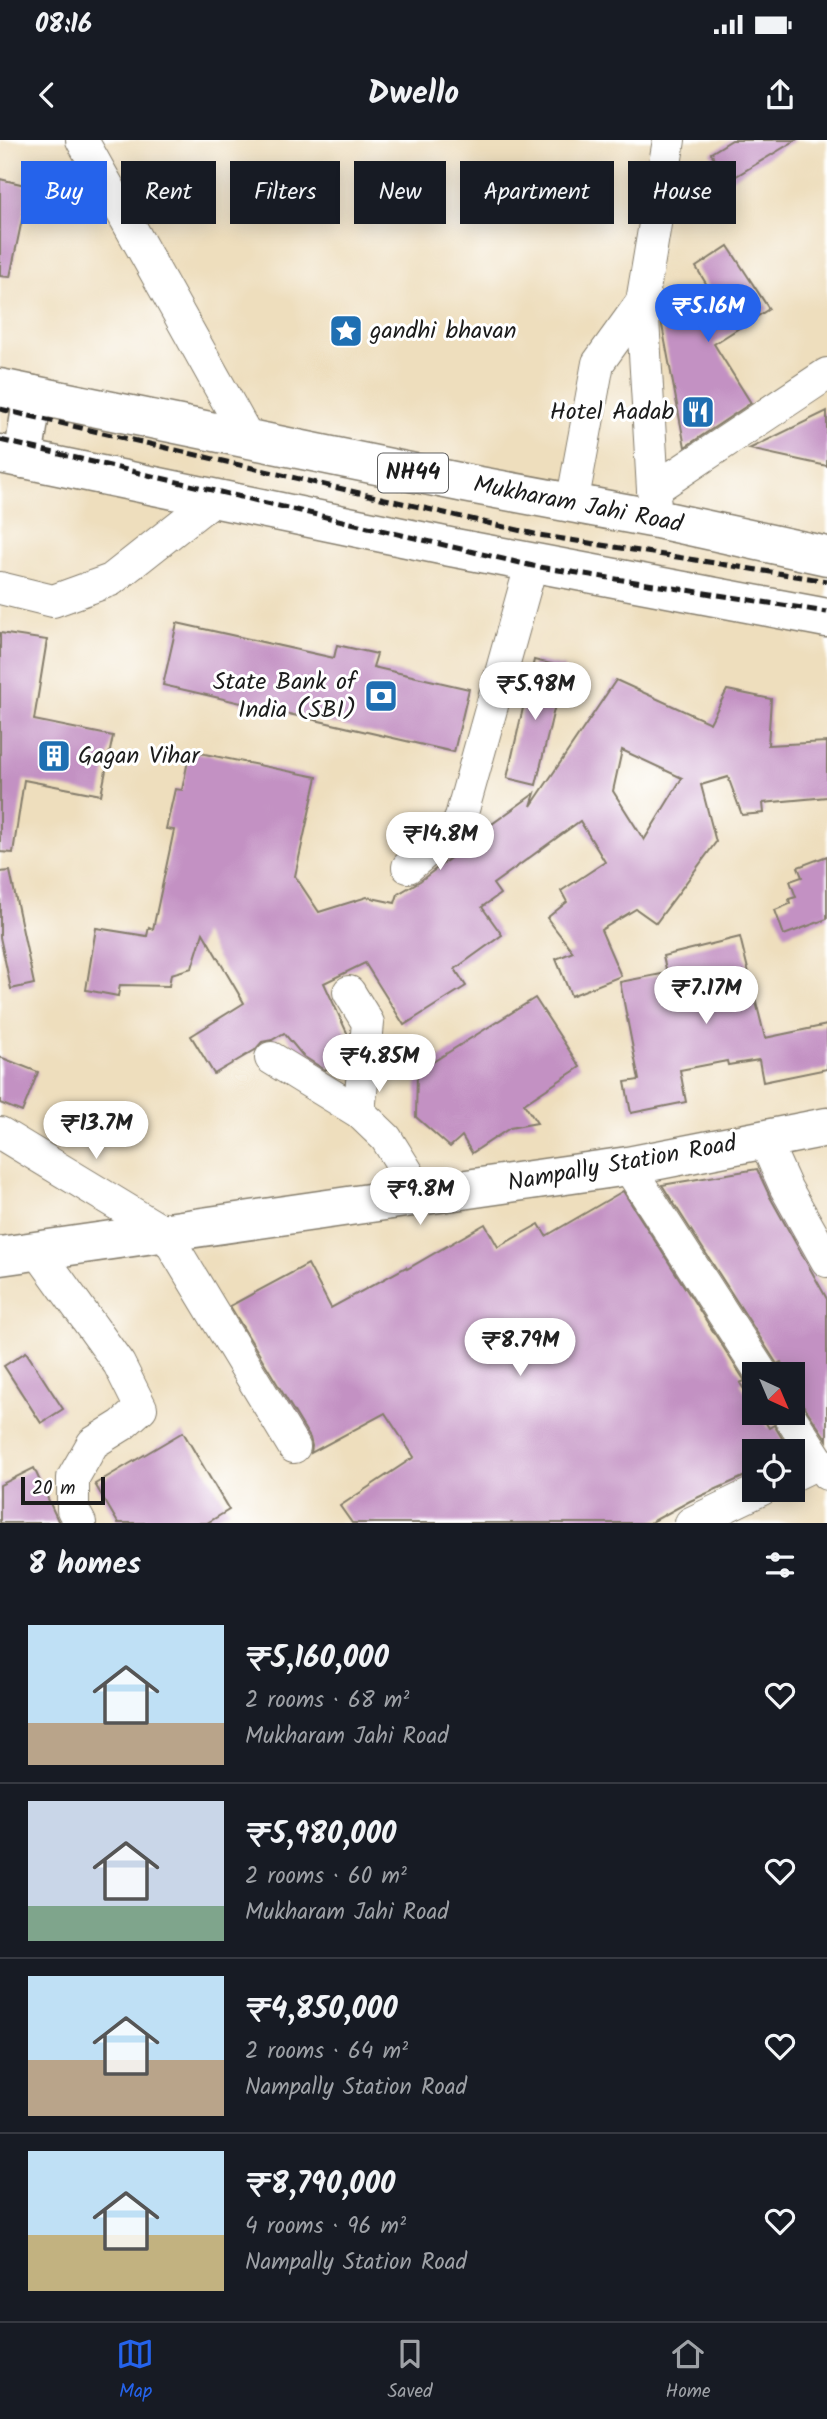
<!DOCTYPE html>
<meta charset="utf-8">
<style>
:root{--surface:#171b24;--page:#242831;--text:#f1f3f6;--muted:#9ea1a6;--line:#363941;--accent:#2563eb}
body{margin:0;font-family:Kalam,sans-serif;background:var(--page);color:var(--text);height:100vh;display:flex;flex-direction:column;font-size:26px;white-space:nowrap}
*{box-sizing:border-box;margin:0}
p{font-size:23px;color:var(--muted)}
.icon{flex:none;width:38px;height:38px;fill:none;stroke:currentColor;stroke-width:2;stroke-linecap:round;stroke-linejoin:round}
.map{position:relative;height:1383px;overflow:hidden}
.drawer{display:flex;flex-direction:column;background:var(--surface);flex:1}
.drawer>*{flex:none}
.top-card{position:absolute;left:21px;top:21px;width:786px;height:63px;display:flex;gap:14px}
.needle{width:46px;rotate:136deg}
.controls{position:absolute;left:742px;top:1222px;display:grid;gap:14px}
.controls a{display:grid;place-items:center;width:63px;height:63px;border-radius:0px;background:var(--surface);box-shadow:0 4px 18px #0003;font-size:35px}
.scale{position:absolute;left:21px;bottom:18px;width:84px;box-sizing:border-box;padding-left:7px;border:4px solid #1c1c1c;border-top:0;font-size:19px;line-height:24px;white-space:nowrap;color:#1c1c1c;-webkit-text-stroke:5px #fff;paint-order:stroke}
.price{position:absolute;translate:-50% -60px;padding:0 16px;border-radius:24px;background:#fff;color:#222;font-size:23px;line-height:46px;filter:drop-shadow(0 2px 4px #0008)}
.price::after{content:'';position:absolute;left:50%;top:42px;width:21px;height:16px;margin-left:-10px;background:inherit;clip-path:polygon(0 0,100% 0,50% 100%)}
.price.active{background:var(--accent);color:#fff}
ul{padding:0;list-style:none}
li{display:flex;align-items:center;gap:21px;height:175px;padding:0 28px}
li+li{border-top:2px solid var(--line)}
li span{display:grid;place-items:center;flex:none;width:196px;height:140px;border-radius:0px;color:#555}
li>.icon{margin-inline-start:auto}
span .icon{width:84px;height:84px;fill:#fffc;stroke-width:1}
li b{font-size:30px}
h2{display:flex;justify-content:space-between;align-items:center;height:84px;padding:0 28px;font-size:30px}
.chip{padding:0 24px;border-radius:0px;background:var(--surface);box-shadow:0 4px 18px #0003;font-size:24px;line-height:63px}
.chip.active{background:var(--accent);color:#fff}
.status{display:flex;justify-content:space-between;align-items:center;height:49px;padding:0 35px;background:var(--surface);direction:ltr}
.status svg{height:19px;fill:currentColor}
header{display:flex;justify-content:space-between;align-items:center;height:91px;padding:0 28px;background:var(--surface);font-size:32px;font-weight:700}
.tabs{display:flex;justify-content:space-around;align-items:center;height:98px;border-top:2px solid var(--line);background:var(--surface);font-size:19px;color:var(--muted)}
.tabs a{display:grid;justify-items:center;gap:4px}
.tabs .active{color:var(--accent)}
.map>svg:first-child{display:block}
.building{fill:#c391c3;fill-rule:evenodd}
.lines{fill:none;stroke-linecap:round;stroke-linejoin:round}
.minor-casing{stroke:#857d6c;stroke-width:34}
.major-casing{stroke:#857d6c;stroke-width:41}
.highway-casing{stroke:#857d6c;stroke-width:41}
.minor{stroke:#fff;stroke-width:32}
.major{stroke:#fff;stroke-width:38}
.highway{stroke:#fff;stroke-width:38}
.rail{stroke:#1c1c1c;stroke-width:5;stroke-dasharray:10 5;stroke-linecap:butt}
.labels{text-anchor:middle;dominant-baseline:central;stroke-width:6;stroke-linejoin:round;paint-order:stroke}
.shield{fill:#fff;stroke:#606060;stroke-width:2}
.shield-label{font-size:23px;font-weight:bold;fill:#1c1c1c}
.poi-label{font-size:24px;fill:#1c1c1c;stroke:#fff;text-anchor:start}
.street-label{font-size:24px;fill:#1c1c1c;stroke:#fff}
</style>
<div class="status"><b>08:16</b><svg viewBox="0 0 49 12"><path d="M0 12V9h3v3zM5 12V6h3v6zM10 12V3h3v9zM15 12V0h3v12zM26 1h20v11H26zM47 4h2v5h-2z"/></svg></div>
<header><svg class="icon" aria-label="back" viewBox="0 0 24 24"><path d="M15 5l-7 7 7 7"/></svg>Dwello<svg class="icon" aria-label="share" viewBox="0 0 24 24"><path d="M12 15V3M7 8l5-5 5 5M5 13v7h14v-7"/></svg></header>
<div class="map">
<svg width="827" height="1383" viewBox="0 0 827 1383">
<rect width="100%" height="100%" fill="#fff"/>
<filter id="ink" filterUnits="userSpaceOnUse"><feTurbulence type="fractalNoise" baseFrequency=".0143" numOctaves="2"/><feDisplacementMap in="SourceGraphic" scale="14" xChannelSelector="R" yChannelSelector="G"/><feConvolveMatrix kernelMatrix="1 2 1 2 8 2 1 2 1" color-interpolation-filters="sRGB"/></filter>
<filter id="wash" filterUnits="userSpaceOnUse"><feTurbulence type="fractalNoise" baseFrequency=".00686" numOctaves="4" result="noise"/><feDisplacementMap in="SourceGraphic" scale="28" xChannelSelector="R" yChannelSelector="G"/><feGaussianBlur stdDeviation="1.57" result="paint"/><feColorMatrix in="noise" values="0 0 0 0 0 0 0 0 0 0 0 0 0 0 0 0 0 1.4 0 .05"/><feComposite in="paint" operator="in"/></filter>
<g filter="url(#wash)">
<rect width="100%" height="100%" fill="#eedebd"/>
<g id="blocks">
<!-- building -->
<g class="building">
<polygon points="732,0 796,0 728,41 711,13"/>
<polygon points="0,39 29,46 10,137 0,136"/>
<polygon points="728,106 769,169 714,204 751,263 685,307 661,180 661,158 710,150 696,127"/>
<polygon points="827,271 827,326 749,309"/>
<polygon points="177,483 334,518 337,505 377,514 373,527 469,549 454,612 163,545"/>
<polygon points="0,493 47,500 34,580 113,596 101,655 24,640 13,713 0,712"/>
<polygon points="534,520 564,527 536,645 507,638"/>
<path d="M616,540L710,583L727,550L771,559L768,605L827,602V657L763,663L764,673L742,675L728,637L701,645L716,702L656,783L636,769L601,790L621,836L571,856L556,819L573,812L547,778L567,762L561,751L605,722L580,681L493,744L500,754L482,767L502,795L455,829L466,846L404,885L365,823L324,843L348,895L346,915L325,930L303,916L284,893L272,900L262,902L255,910L214,934L191,896L244,863L203,793L192,828L171,834L169,846L120,845L118,856L86,850L96,788L147,796L149,787L153,789L174,690L166,689L175,649L182,650L190,611L317,637L295,736L319,772L367,757L395,763L398,754L420,741L486,691L485,689L535,653L531,666ZM622,610L682,638L644,700L613,651Z"/>
<polygon points="827,716 827,779 784,795 775,770 790,764 789,759 796,757 790,741 802,737 798,727"/>
<polygon points="10,731 34,844 11,849 0,797 0,732"/>
<polygon points="740,797 765,898 827,885 827,929 763,942 759,920 728,925 727,921 680,930 686,962 631,973 625,942 639,940 620,842 667,833 663,816"/>
<polygon points="535,858 580,927 524,964 537,983 510,988 472,1013 462,996 450,1007 416,977 417,932"/>
<polygon points="0,917 38,932 22,972 0,963"/>
<polygon points="757,1029 770,1057 827,1159 827,1300 799,1259 793,1246 793,1234 787,1234 781,1222 777,1224 662,1045"/>
<polygon points="623,1051 745,1241 740,1243 754,1265 754,1272 759,1272 769,1288 774,1285 790,1311 754,1311 754,1332 690,1361 650,1383 352,1383 340,1366 414,1317 385,1273 311,1313 312,1306 310,1298 230,1166 308,1124 331,1168 406,1127 407,1129 485,1084 498,1107 539,1084 546,1096"/>
<polygon points="26,1212 63,1269 41,1283 4,1226"/>
<polygon points="183,1292 229,1370 207,1383 118,1383 95,1344"/>
<polygon points="34,1328 59,1383 0,1383 0,1345"/>
</g>
</g>
</g>
<g filter="url(#ink)">
<use href="#blocks" fill-opacity="0" stroke="#857d6c" stroke-width="2"/>
<g class="lines">
<defs>
<g id="minor">
<polyline points="82,0 248,298"/>
<polyline points="653,350 827,234"/>
<polyline points="572,364 598,223 642,162"/>
<polyline points="657,379 653,350 642,162 669,0"/>
<polyline points="0,448 53,461 111,440 215,358"/>
<polyline points="408,727 459,684 532,422"/>
<polyline points="349,852 368,883 359,972"/>
<polyline points="271,918 359,972 386,998 422,1056"/>
<polyline points="0,993 165,1093 294,1307"/>
<polyline points="764,999 786,1048 827,1121"/>
<polyline points="628,1026 762,1234"/>
<polyline points="37,1110 119,1224 141,1268 122,1285 93,1303 73,1338 73,1370 80,1383"/>
<polyline points="787,1272 827,1334"/>
<polyline points="793,1335 820,1322"/>
<polyline points="691,1383 762,1349"/>
</g>
<polyline id="major" points="0,1116 628,1026 827,987"/>
<g id="highway">
<polyline points="0,248 464,343 657,379 827,416"/>
<polyline points="0,314 450,407 827,478"/>
<polyline points="23,319 33,255"/>
</g>
</defs>
<!-- minor casing -->
<use href="#minor" class="minor-casing"/>
<!-- major casing -->
<use href="#major" class="major-casing"/>
<!-- highway casing -->
<use href="#highway" class="highway-casing"/>
<!-- minor -->
<use href="#minor" class="minor"/>
<!-- major -->
<use href="#major" class="major"/>
<!-- highway -->
<use href="#highway" class="highway"/>
<!-- rail -->
<g class="rail">
<polyline points="0,269 539,395 827,441"/>
<polyline points="0,300 533,426 827,472"/>
</g>
</g>
</g>
<!-- icons -->
<defs>
<symbol id="sight-square" viewBox="-11 -11 22 22"><rect x="-9" y="-9" width="18" height="18" rx="4" fill="#1f6fb2" stroke="#fff"/><path d="M0-6L1.8-2.2L6-1.7L2.9 1.2L3.7 5.4L0 3.3L-3.7 5.4L-2.9 1.2L-6-1.7L-1.8-2.2Z" fill="#fff"/></symbol>
<symbol id="restaurant-square" viewBox="-11 -11 22 22"><rect x="-9" y="-9" width="18" height="18" rx="4" fill="#1f6fb2" stroke="#fff"/><path d="M-5-6h1v4h1v-4h1v4h1v-4h1v5L-1.5 .5V6h-2V.5L-5-1ZM5-6V6H3V1.5H1.5Q1.5-4 5-6Z" fill="#fff"/></symbol>
<symbol id="bank-square" viewBox="-11 -11 22 22"><rect x="-9" y="-9" width="18" height="18" rx="4" fill="#1f6fb2" stroke="#fff"/><path d="M-6-4H6V4H-6ZM0-2.3a2.3 2.3 0 1 0 0 4.6a2.3 2.3 0 1 0 0-4.6Z" fill="#fff"/></symbol>
<symbol id="building-square" viewBox="-11 -11 22 22"><rect x="-9" y="-9" width="18" height="18" rx="4" fill="#1f6fb2" stroke="#fff"/><path d="M-4-6H4V6H1V3H-1V6H-4ZM-2.5-4.3h1.7v1.8h-1.7ZM.8-4.3h1.7v1.8H.8ZM-2.5-1h1.7V.8h-1.7ZM.8-1h1.7V.8H.8Z" fill="#fff"/></symbol>
</defs>
<g fill-rule="evenodd">
<use href="#sight-square" x="327" y="172" width="38" height="38"/>
<use href="#restaurant-square" x="679" y="253" width="38" height="38"/>
<use href="#bank-square" x="362" y="537" width="38" height="38"/>
<use href="#building-square" x="35" y="597" width="38" height="38"/>
</g>
<g class="labels">
<!-- shield labels -->
<rect class="shield" x="378" y="313.5" width="70" height="39" rx="5"/>
<g class="shield-label">
<text x="413" y="333">NH44</text>
</g>
<!-- poi labels -->
<g class="poi-label">
<text x="370" y="191">gandhi bhavan</text>
<text x="674" y="272" text-anchor="end">Hotel Aadab</text>
<text x="356" y="542" text-anchor="end">State Bank of<tspan x="356" dy="28">India (SBI)</tspan></text>
<text x="78" y="616">Gagan Vihar</text>
</g>
<!-- street labels -->
<g class="street-label">
<text transform="translate(578 365) rotate(11)">Mukharam Jahi Road</text>
<text transform="translate(622 1024) rotate(-10)">Nampally Station Road</text>
</g>
</g>
</svg>
<div class="controls">
<a><svg class="needle" viewBox="-14 -14 28 28"><path d="M0-13l5 13h-10z" fill="#e53935"/><path d="M0 13l5-13h-10z" fill="#9ea1a6"/></svg></a>
<a><svg class="icon" aria-label="locate" viewBox="0 0 24 24"><circle cx="12" cy="12" r="6"/><path d="M12 2v4M12 18v4M2 12h4M18 12h4"/></svg></a>
</div>
<div class="scale">20 m</div>
<b class="price active" style="left:708px;top:204px">₹5.16M</b>
<b class="price" style="left:535px;top:582px">₹5.98M</b>
<b class="price" style="left:440px;top:732px">₹14.8M</b>
<b class="price" style="left:706px;top:886px">₹7.17M</b>
<b class="price" style="left:379px;top:954px">₹4.85M</b>
<b class="price" style="left:96px;top:1021px">₹13.7M</b>
<b class="price" style="left:420px;top:1087px">₹9.8M</b>
<b class="price" style="left:520px;top:1238px">₹8.79M</b>
<div class="top-card">
<a class="chip active">Buy</a>
<a class="chip">Rent</a>
<a class="chip">Filters</a>
<a class="chip">New</a>
<a class="chip">Apartment</a>
<a class="chip">House</a>
</div>
</div>
<section class="drawer">
<h2>8 homes<svg class="icon" aria-label="filters" viewBox="0 0 24 24"><path d="M4 7h16M4 17h16"/><circle cx="9" cy="7" r="2"/><circle cx="15" cy="17" r="2"/></svg></h2>
<ul>
<li><span style="background:linear-gradient(#bfe0f5 70%,#b9a48a 0)"><svg class="icon" aria-label="home" viewBox="0 0 24 24"><path d="M3 11l9-7 9 7M6 9v11h12V9"/></svg></span><div><b>₹5,160,000</b><p>2 rooms · 68 m²</p><p>Mukharam Jahi Road</p></div><svg class="icon" aria-label="heart" viewBox="0 0 24 24"><path d="M12 20l-8-8c-3-5 5-10 8-4 3-6 11-1 8 4z"/></svg></li>
<li><span style="background:linear-gradient(#c9d6e8 75%,#7fa58c 0)"><svg class="icon" aria-label="home" viewBox="0 0 24 24"><path d="M3 11l9-7 9 7M6 9v11h12V9"/></svg></span><div><b>₹5,980,000</b><p>2 rooms · 60 m²</p><p>Mukharam Jahi Road</p></div><svg class="icon" aria-label="heart" viewBox="0 0 24 24"><path d="M12 20l-8-8c-3-5 5-10 8-4 3-6 11-1 8 4z"/></svg></li>
<li><span style="background:linear-gradient(#bfe0f5 60%,#b9a48a 0)"><svg class="icon" aria-label="home" viewBox="0 0 24 24"><path d="M3 11l9-7 9 7M6 9v11h12V9"/></svg></span><div><b>₹4,850,000</b><p>2 rooms · 64 m²</p><p>Nampally Station Road</p></div><svg class="icon" aria-label="heart" viewBox="0 0 24 24"><path d="M12 20l-8-8c-3-5 5-10 8-4 3-6 11-1 8 4z"/></svg></li>
<li><span style="background:linear-gradient(#bfe0f5 60%,#c2b280 0)"><svg class="icon" aria-label="home" viewBox="0 0 24 24"><path d="M3 11l9-7 9 7M6 9v11h12V9"/></svg></span><div><b>₹8,790,000</b><p>4 rooms · 96 m²</p><p>Nampally Station Road</p></div><svg class="icon" aria-label="heart" viewBox="0 0 24 24"><path d="M12 20l-8-8c-3-5 5-10 8-4 3-6 11-1 8 4z"/></svg></li>
</ul>
</section>
<nav class="tabs">
<a class="active"><svg class="icon" aria-label="map" viewBox="0 0 24 24"><path d="M3 6l6-2 6 2 6-2v14l-6 2-6-2-6 2zM9 4v14M15 6v14"/></svg>Map</a>
<a><svg class="icon" aria-label="saved" viewBox="0 0 24 24"><path d="M7 4h10v16l-5-4-5 4z"/></svg>Saved</a>
<a><svg class="icon" aria-label="home" viewBox="0 0 24 24"><path d="M3 11l9-7 9 7M6 9v11h12V9"/></svg>Home</a>
</nav>
